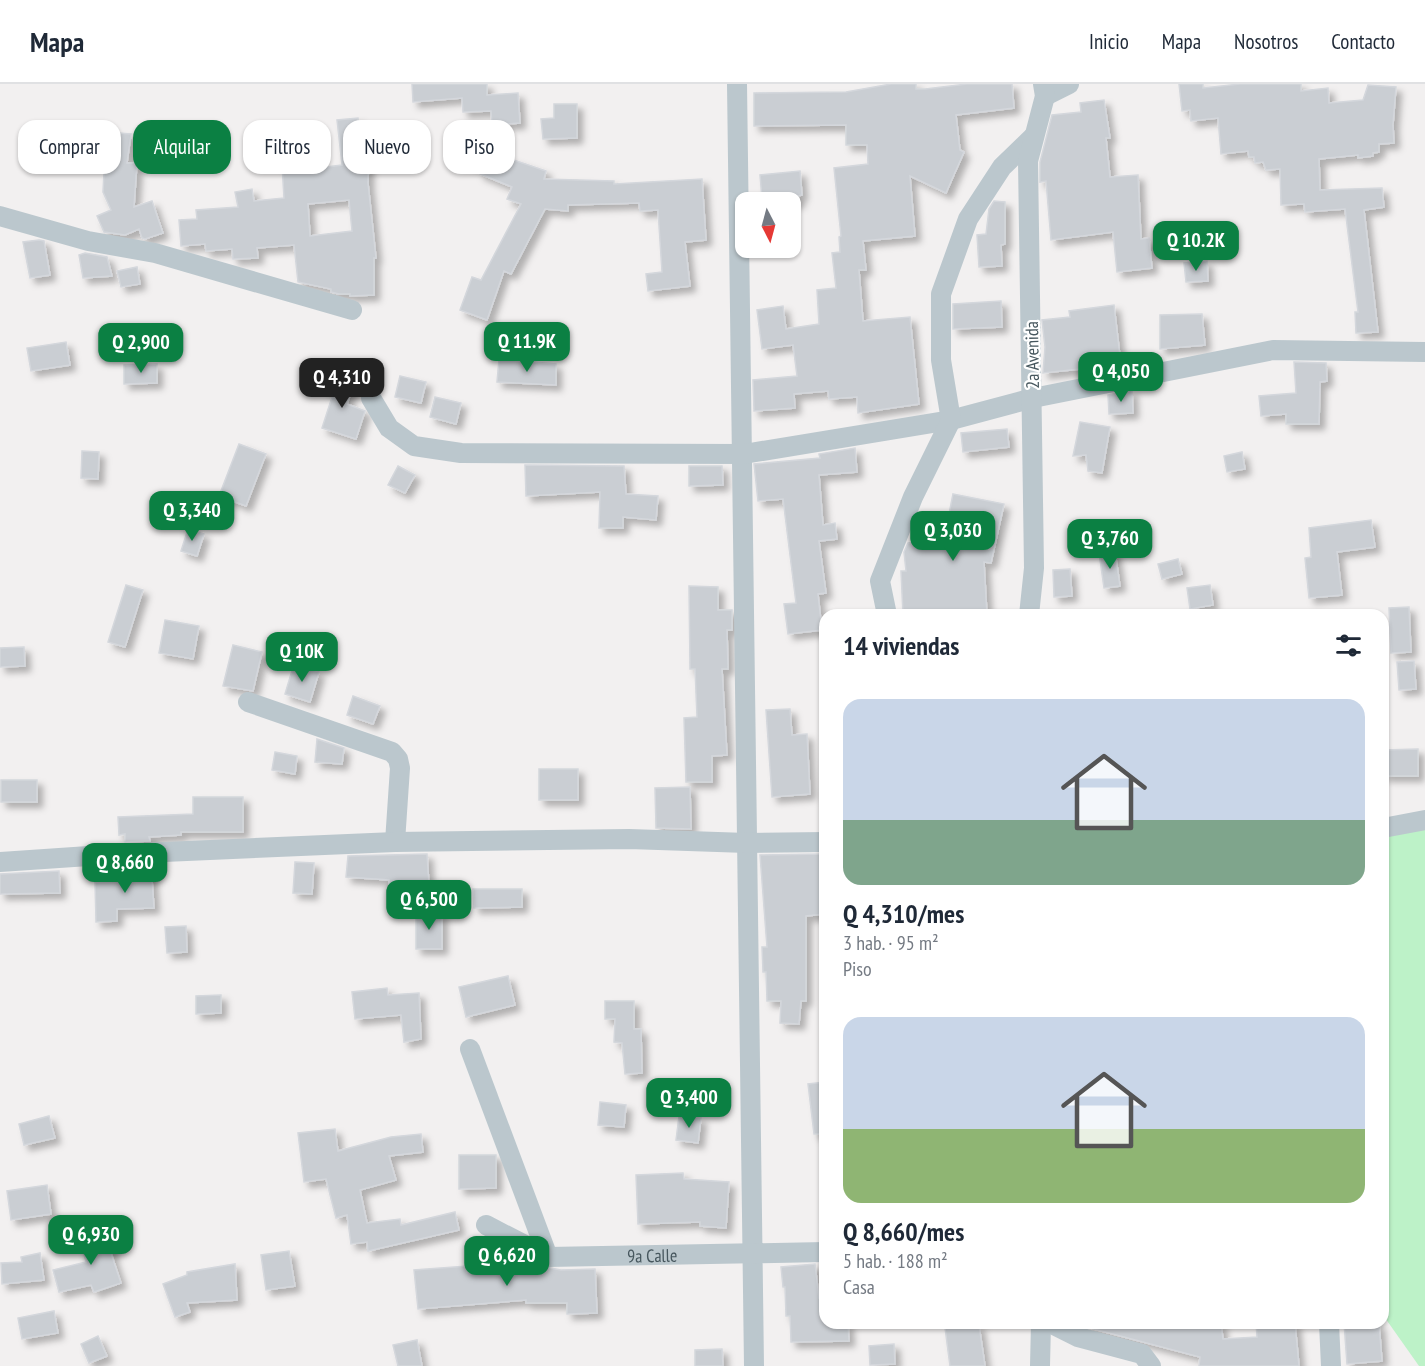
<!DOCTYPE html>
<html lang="es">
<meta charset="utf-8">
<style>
:root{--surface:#fff;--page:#f2f2f3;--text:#1f2937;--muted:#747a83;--line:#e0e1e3;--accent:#0b8043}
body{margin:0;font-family:"PT Sans Narrow",sans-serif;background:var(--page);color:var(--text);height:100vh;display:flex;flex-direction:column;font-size:22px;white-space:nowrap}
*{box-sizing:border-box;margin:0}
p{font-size:20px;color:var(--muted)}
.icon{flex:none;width:33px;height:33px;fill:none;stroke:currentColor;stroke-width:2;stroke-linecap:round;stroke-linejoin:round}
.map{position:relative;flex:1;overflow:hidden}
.sheet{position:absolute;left:819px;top:525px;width:570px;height:720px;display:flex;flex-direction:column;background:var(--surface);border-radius:18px;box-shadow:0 2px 4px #0004}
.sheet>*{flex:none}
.hud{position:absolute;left:18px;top:36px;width:570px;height:54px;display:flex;gap:12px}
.needle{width:39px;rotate:174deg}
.fabs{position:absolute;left:735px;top:108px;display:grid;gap:12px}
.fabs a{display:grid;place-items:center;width:66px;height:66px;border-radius:12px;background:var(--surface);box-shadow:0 2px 4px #0004;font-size:30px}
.price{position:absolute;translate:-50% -51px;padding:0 14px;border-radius:12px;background:var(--accent);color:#fff;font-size:20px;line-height:39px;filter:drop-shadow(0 2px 3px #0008)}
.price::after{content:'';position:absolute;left:50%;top:36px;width:18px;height:14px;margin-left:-9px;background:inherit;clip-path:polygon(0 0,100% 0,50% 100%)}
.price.on{background:#222;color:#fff}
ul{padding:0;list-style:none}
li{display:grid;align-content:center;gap:12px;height:318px;padding:0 24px}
li span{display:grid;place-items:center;height:186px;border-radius:18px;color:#555}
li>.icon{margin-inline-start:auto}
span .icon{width:108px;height:108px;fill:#fffc;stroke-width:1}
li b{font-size:26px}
h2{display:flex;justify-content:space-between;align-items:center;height:72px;padding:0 24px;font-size:26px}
.chip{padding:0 21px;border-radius:18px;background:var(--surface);box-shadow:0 2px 4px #0004;font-size:21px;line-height:54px}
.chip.on{background:var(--accent);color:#fff}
header{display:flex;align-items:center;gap:36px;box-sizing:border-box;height:84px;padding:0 30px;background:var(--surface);border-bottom:2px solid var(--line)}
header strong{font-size:28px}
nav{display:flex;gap:33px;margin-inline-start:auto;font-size:21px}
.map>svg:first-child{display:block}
.green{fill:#bdf2c8}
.building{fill:#caced3;stroke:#d4d7dc;stroke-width:1.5;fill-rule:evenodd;filter:url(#shadow)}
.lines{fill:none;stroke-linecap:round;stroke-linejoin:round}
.street{stroke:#bbc7cd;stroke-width:20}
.labels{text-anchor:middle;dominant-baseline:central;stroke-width:4.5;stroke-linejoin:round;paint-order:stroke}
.street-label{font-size:18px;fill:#47575e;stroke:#fff}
</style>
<header>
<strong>Mapa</strong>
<nav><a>Inicio</a><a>Mapa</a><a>Nosotros</a><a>Contacto</a></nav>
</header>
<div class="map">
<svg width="1425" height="1282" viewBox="0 0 1425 1282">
<defs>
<filter id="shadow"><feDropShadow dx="5.5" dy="5.5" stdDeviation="3" flood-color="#0004"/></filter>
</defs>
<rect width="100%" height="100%" fill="#f2f0f0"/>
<!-- green -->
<polygon class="green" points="1425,744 1425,1282 1419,1282 1383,1231 1383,751"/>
<!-- building -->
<g class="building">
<polygon points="412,0 487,0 487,11 518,9 520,39 492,41 491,27 463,28 462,14 413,18"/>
<polygon points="891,0 916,0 916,5 925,5 967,0 1012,0 1014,24 956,31 960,66 964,68 946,109 910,92 915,152 863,157 866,186 859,186 863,237 910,233 919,320 858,329 857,313 829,315 828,307 794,310 795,324 754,327 753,296 797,292 793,261 762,265 757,226 783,222 786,245 819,240 817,206 836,204 832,169 840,168 839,153 841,152 834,84 868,80 867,61 846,61 846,41 754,42 754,9 846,8"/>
<polygon points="1179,0 1203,0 1203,4 1240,0 1301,0 1301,7 1328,4 1329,19 1363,16 1368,1 1396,3 1393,41 1394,59 1379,60 1379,68 1373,69 1373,72 1358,74 1358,71 1319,75 1320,106 1382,104 1384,123 1364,126 1378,248 1356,249 1355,228 1358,228 1345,125 1305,128 1304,120 1281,121 1280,85 1266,86 1263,78 1255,79 1254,73 1249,73 1248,67 1221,70 1218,34 1191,37 1190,26 1182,27"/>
<polygon points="1104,16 1110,54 1106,54 1110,93 1138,91 1141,155 1149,154 1152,184 1117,188 1113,148 1051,156 1046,97 1040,98 1040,78 1052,31 1081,28 1080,19"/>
<polygon points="554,20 577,20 577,54 543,55 541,35 554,34"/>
<path d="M358,34L359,43L366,42L369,69L368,99L376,174H374V211L350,212V210H339L331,208V205L298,198L294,161L257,164L258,174L233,175L232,165L206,167L205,160L181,162L179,136L197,135L196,126L238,123L235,108L252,105L254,117L284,114L282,81L300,79L301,86L342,81L337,36ZM349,116L352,147L310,152L308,120Z"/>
<polygon points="285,40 294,75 278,79 270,44"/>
<polygon points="106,48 131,50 127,79 137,79 134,123 152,117 163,149 145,155 142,154 139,145 125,151 104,148 97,132 111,126 103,108"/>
<polygon points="464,59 546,87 544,95 614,97 614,100 702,95 706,156 685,158 690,202 648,207 646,190 662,188 658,126 640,127 639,119 568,121 568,127 545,125 511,190 504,187 487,236 460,226 472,193 481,196 521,120 507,115 512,103 478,89 480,83 458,75"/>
<polygon points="800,87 802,111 798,112 799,118 767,118 766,115 762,115 760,91"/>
<polygon points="994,117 1005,118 1005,160 1001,161 1002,182 979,183 977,151 986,150 989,125"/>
<polygon points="39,156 44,157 50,191 30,194 23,158"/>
<polygon points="85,169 107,173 112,192 83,194 79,171"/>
<polygon points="1207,177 1208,197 1186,198 1184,179"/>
<polygon points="137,183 140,200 121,203 117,187"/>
<polygon points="1001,217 1002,243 953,245 953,220"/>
<polygon points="1114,221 1120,272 1079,277 1080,285 1043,289 1045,263 1042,236 1070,233 1069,227"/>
<polygon points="1202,230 1205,261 1160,265 1160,231"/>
<polygon points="66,258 70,281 31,287 27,264"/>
<polygon points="499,275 556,280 556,301 497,298"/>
<polygon points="1294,278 1326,279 1327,297 1320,298 1319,340 1286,340 1286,330 1261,332 1259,312 1296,309"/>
<polygon points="157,280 157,299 124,300 124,281"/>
<polygon points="331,290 355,298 347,320 365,327 356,355 322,344 333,310 325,307"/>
<polygon points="400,292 426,298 421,319 395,313"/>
<polygon points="1132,306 1133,329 1109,330 1108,311"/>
<polygon points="435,313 461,319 456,340 430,333"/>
<polygon points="1080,338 1110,343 1102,389 1088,387 1086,371 1073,372"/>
<polygon points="1007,345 1009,363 963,368 961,349"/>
<polygon points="239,360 266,370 246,422 219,412"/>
<polygon points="855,364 857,388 819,391 823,441 835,439 837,455 819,457 826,509 818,510 822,546 788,550 784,520 796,519 783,415 758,417 754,380 820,374 819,370"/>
<polygon points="82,367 99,368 98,395 81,394"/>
<polygon points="1242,368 1245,385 1227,388 1224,372"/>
<polygon points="525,381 624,382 626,410 658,412 656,436 623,433 623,444 599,444 600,408 526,412"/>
<polygon points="398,382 415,391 405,409 388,401"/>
<polygon points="689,382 722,382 723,401 689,402"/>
<polygon points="953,410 1004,420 991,479 984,478 987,531 903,531 901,487 906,487 904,468 908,459 930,457 932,448 945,450"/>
<polygon points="1371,436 1375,463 1337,468 1342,511 1309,514 1305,474 1311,473 1309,444"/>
<polygon points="188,445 204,450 197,472 181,467"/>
<polygon points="1115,467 1120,502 1104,504 1099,469"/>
<polygon points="1178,475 1182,490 1162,495 1158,480"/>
<polygon points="1070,485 1072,512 1054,513 1053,486"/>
<polygon points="126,501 143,506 125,563 108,558"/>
<polygon points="1210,501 1213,521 1190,525 1187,504"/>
<polygon points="689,502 718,503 718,526 732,526 732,546 727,546 728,585 722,585 727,671 712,672 712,698 686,698 684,634 697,633 695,585 690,585"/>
<polygon points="1409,523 1411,568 1391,569 1389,524"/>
<polygon points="165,536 199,542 193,575 159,569"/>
<polygon points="233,561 262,568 253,607 223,602"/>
<polygon points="24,563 25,582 0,583 0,564"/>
<polygon points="1414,577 1416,605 1399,606 1397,578"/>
<polygon points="294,580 319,588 310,618 285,610"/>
<polygon points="353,612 380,622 373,640 347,631"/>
<polygon points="790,625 792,651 807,650 810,710 772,713 766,626"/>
<polygon points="317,655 344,664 342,680 315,678"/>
<polygon points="1418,665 1418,692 1383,692 1383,666"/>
<polygon points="275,668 297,672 295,690 272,686"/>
<rect x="539" y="685" width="39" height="31"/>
<rect x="1" y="696" width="36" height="22"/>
<polygon points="690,703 691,745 656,744 655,704"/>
<polygon points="193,713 243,713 243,748 181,748 181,751 149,753 150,757 125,758 125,750 119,751 118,733 193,730"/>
<polygon points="427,770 430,816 391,818 389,796 346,793 348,772"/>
<polygon points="825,770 825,830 806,832 806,917 801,917 799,940 780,939 781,917 767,917 766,888 763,888 762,863 767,863 760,771"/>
<polygon points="295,778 314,779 312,810 293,809"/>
<polygon points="151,781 154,824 117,825 117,837 96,838 95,798 126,797 126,782"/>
<polygon points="59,787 60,809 0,810 0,790"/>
<polygon points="473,805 522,805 522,823 474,824"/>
<rect x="416" y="829" width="26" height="36"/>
<polygon points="186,842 187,868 167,869 165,843"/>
<polygon points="508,892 515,921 466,933 459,903"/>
<polygon points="387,904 388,911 419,909 421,955 404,958 401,931 355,935 352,908"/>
<polygon points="221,911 221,929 196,930 196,912"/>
<polygon points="605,917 634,917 634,945 641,945 642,989 625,990 622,959 614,958 615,935 605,935"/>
<polygon points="825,998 825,1050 814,1050 808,1000"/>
<polygon points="600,1018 626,1021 624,1043 598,1041"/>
<polygon points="49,1032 55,1054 24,1061 19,1040"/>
<polygon points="679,1032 701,1034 698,1059 676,1056"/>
<polygon points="335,1045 338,1067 391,1053 421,1050 423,1068 389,1072 396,1096 360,1106 367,1139 400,1135 401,1141 455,1128 459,1146 368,1167 367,1158 351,1160 347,1131 336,1134 326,1095 304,1098 298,1049"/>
<polygon points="459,1071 496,1071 496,1104 459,1105"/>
<polygon points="683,1089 684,1095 729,1098 726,1144 700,1142 700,1138 638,1140 636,1091"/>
<polygon points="47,1101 51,1130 11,1136 7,1107"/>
<polygon points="108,1145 114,1169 111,1169 121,1199 94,1208 91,1201 59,1208 53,1186 86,1178 79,1153"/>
<polygon points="289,1167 295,1202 266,1206 261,1171"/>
<polygon points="40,1169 44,1196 2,1200 1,1179 22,1178 21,1173"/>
<polygon points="235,1180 237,1216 187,1219 190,1228 175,1233 163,1200 187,1191 187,1188"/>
<polygon points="815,1180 819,1214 821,1213 821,1235 825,1235 825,1239 848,1239 849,1257 791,1258 790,1232 786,1232 785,1203 783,1203 781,1183"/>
<polygon points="535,1181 561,1186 595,1185 597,1229 567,1230 567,1219 526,1219 526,1216 418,1225 414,1186 467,1182 467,1188 535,1184"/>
<polygon points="54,1227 58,1249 22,1255 18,1234"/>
<polygon points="1086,1239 1221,1239 1223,1255 1257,1253 1256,1239 1295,1239 1299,1282 1199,1282 1200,1273 1086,1243"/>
<polygon points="1344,1239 1379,1239 1382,1277 1347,1280"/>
<polygon points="979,1241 985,1282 950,1282 945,1244"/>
<polygon points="98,1252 107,1272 89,1279 81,1260"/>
<polygon points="417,1256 422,1282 398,1282 393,1261"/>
<polygon points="894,1260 895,1280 870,1281 869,1262"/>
<polygon points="722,1265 723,1282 695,1282 695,1266"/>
</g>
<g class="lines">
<!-- street -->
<g class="street">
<polyline points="737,0 754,1282"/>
<polyline points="1045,12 1069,0"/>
<polyline points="0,132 88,157 155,169 352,226"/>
<polyline points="371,314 389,344 414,362 461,369 744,370 951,336 1033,314 1273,266 1425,268"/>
<polyline points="887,531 880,497 913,413 951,336 941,276 941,210 968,135 1002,83 1034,52"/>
<polyline points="1029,531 1034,484 1028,77 1045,12 1043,0"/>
<polyline points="248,618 392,668 398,675 400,684 395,758"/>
<polyline points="1383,744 1425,736"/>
<polyline points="0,778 118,770 395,758 629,755 747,759 825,758"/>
<polyline points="470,965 548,1173"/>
<path id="s1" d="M486,1141L548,1173L825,1168"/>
<polyline points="1050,1239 1078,1253 1142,1270 1151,1282"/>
<polyline points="1329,1239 1331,1282"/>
<polyline points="1040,1282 1041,1239"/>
</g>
</g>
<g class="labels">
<!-- street labels -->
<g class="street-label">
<text transform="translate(1032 271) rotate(-91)">2a Avenida</text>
<text stroke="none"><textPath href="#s1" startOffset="174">9a Calle</textPath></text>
</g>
</g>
</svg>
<div class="fabs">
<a><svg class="needle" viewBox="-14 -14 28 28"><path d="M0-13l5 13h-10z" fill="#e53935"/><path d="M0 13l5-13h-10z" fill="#747a83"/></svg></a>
</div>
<b class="price" style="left:1196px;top:188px">Q 10.2K</b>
<b class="price" style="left:527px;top:289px">Q 11.9K</b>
<b class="price" style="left:141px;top:290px">Q 2,900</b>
<b class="price" style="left:1121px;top:319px">Q 4,050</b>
<b class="price on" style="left:342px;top:325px">Q 4,310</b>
<b class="price" style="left:192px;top:458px">Q 3,340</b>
<b class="price" style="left:953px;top:478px">Q 3,030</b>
<b class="price" style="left:1110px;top:486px">Q 3,760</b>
<b class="price" style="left:302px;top:599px">Q 10K</b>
<b class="price" style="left:125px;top:810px">Q 8,660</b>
<b class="price" style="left:429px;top:847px">Q 6,500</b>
<b class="price" style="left:689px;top:1045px">Q 3,400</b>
<b class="price" style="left:91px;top:1182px">Q 6,930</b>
<b class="price" style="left:507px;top:1203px">Q 6,620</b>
<div class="hud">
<a class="chip">Comprar</a>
<a class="chip on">Alquilar</a>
<a class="chip">Filtros</a>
<a class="chip">Nuevo</a>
<a class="chip">Piso</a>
</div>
<section class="sheet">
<h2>14 viviendas<svg class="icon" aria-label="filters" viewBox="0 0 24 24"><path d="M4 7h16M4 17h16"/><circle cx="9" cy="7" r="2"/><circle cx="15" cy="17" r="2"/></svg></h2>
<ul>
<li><span style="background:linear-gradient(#c9d6e8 65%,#7fa58c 0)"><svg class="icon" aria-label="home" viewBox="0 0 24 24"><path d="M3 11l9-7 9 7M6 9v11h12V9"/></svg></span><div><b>Q 4,310/mes</b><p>3 hab. · 95 m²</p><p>Piso</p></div></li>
<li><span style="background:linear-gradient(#c9d6e8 60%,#8fb573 0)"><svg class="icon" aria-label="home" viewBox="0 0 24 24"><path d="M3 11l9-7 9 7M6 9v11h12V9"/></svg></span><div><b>Q 8,660/mes</b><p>5 hab. · 188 m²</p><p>Casa</p></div></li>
</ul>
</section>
</div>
